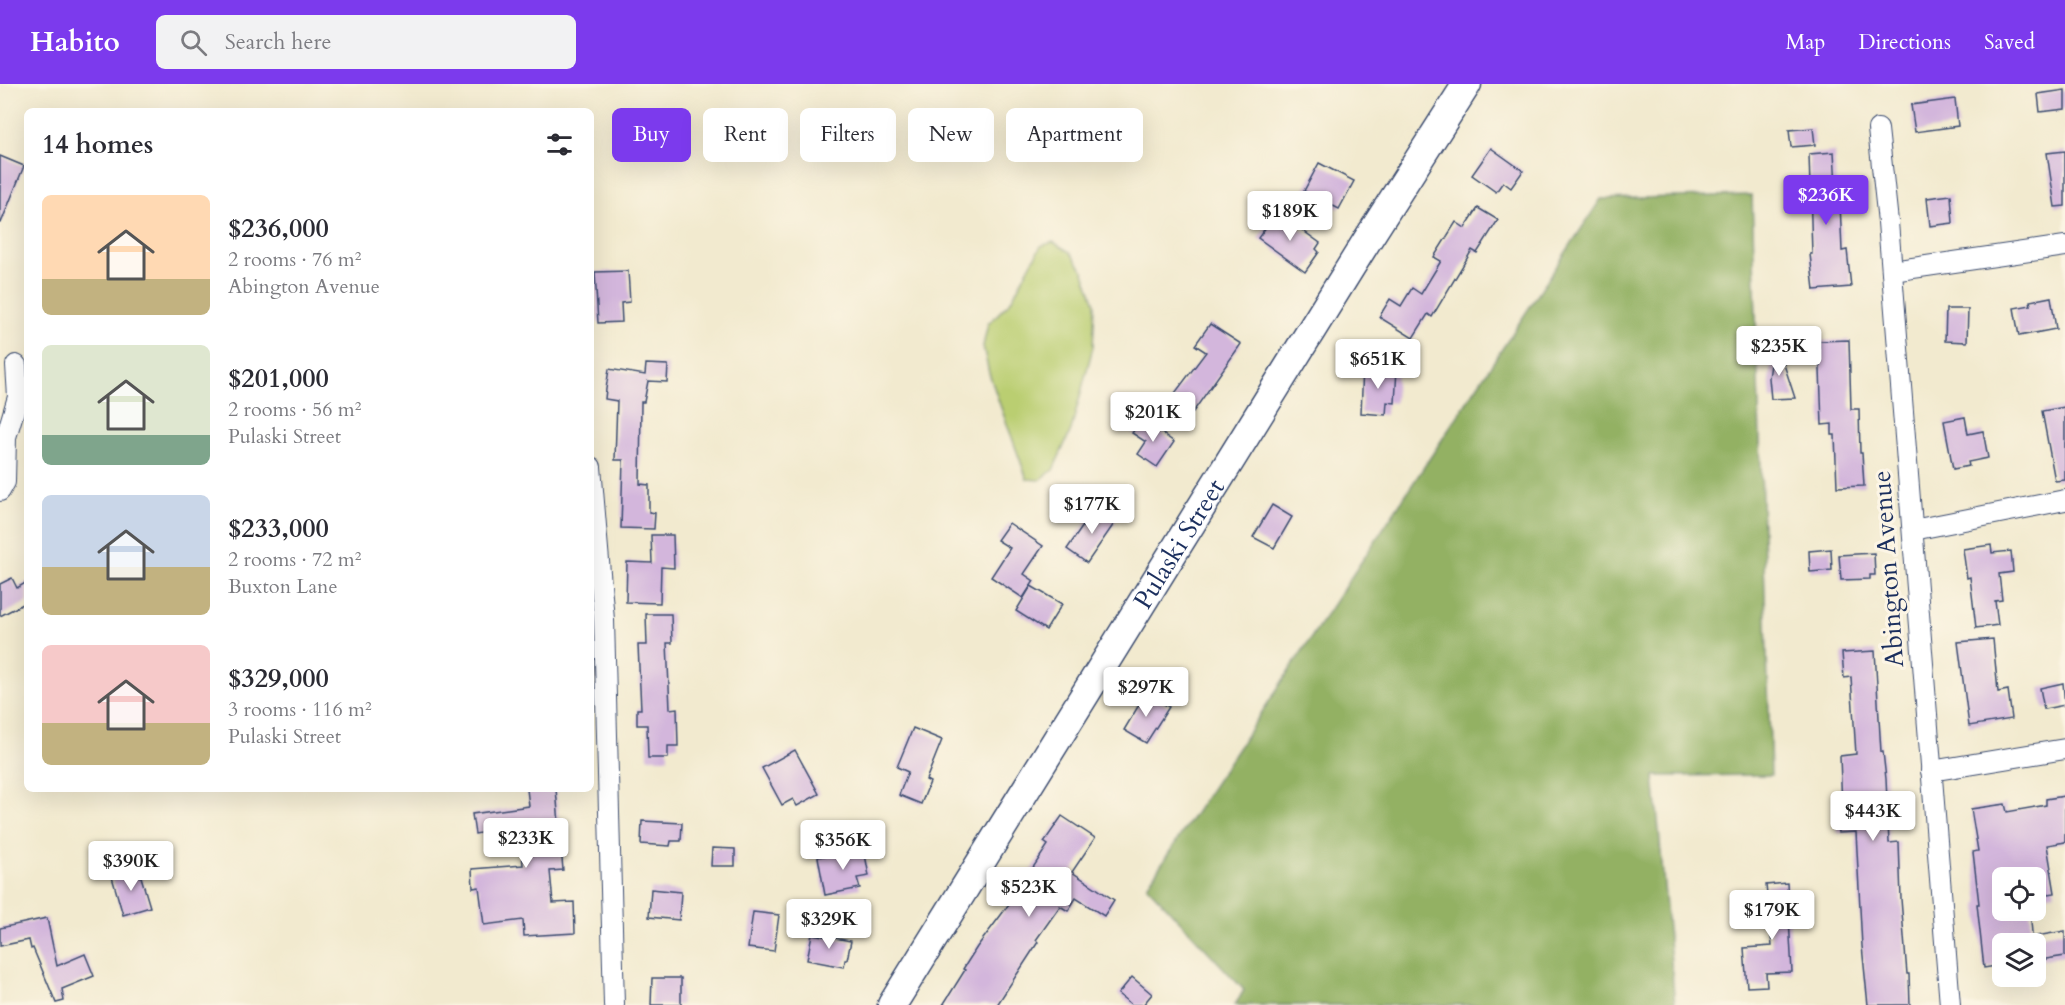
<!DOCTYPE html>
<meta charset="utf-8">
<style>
:root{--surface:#fff;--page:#f2f2f3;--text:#2b2b33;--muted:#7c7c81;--accent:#7c3aed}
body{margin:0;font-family:Cardo,serif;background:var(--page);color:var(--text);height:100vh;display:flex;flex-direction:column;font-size:22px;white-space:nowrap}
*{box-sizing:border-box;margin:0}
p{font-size:20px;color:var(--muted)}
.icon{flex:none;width:33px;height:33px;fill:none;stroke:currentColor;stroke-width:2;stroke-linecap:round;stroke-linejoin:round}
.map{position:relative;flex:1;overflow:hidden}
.side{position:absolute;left:24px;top:24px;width:570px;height:684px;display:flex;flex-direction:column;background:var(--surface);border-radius:9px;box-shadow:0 6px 24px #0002}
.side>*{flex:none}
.guide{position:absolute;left:612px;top:24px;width:570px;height:54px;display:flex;gap:12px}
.buttons{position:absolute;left:1992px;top:783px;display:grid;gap:12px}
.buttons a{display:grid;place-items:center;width:54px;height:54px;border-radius:9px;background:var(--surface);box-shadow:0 6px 24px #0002;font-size:30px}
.price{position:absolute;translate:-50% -51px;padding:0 14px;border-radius:6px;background:#fff;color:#222;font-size:20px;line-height:39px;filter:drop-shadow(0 2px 3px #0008)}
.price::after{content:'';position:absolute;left:50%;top:36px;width:18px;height:14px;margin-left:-9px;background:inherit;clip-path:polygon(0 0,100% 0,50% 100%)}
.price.on{background:var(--accent);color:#fff}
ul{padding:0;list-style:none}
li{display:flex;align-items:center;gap:18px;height:150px;padding:0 18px}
li span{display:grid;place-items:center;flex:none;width:168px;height:120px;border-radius:9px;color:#555}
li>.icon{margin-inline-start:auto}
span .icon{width:72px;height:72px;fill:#fffc;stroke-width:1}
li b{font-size:26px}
h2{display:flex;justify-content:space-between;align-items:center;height:72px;padding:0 18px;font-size:26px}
.chip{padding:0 21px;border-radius:9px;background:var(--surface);box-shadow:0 6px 24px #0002;font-size:21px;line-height:54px}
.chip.on{background:var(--accent);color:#fff}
header{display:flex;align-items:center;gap:36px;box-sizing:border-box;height:84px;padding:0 30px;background:var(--accent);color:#fff}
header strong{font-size:28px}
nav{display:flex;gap:33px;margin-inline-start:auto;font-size:21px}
.search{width:420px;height:54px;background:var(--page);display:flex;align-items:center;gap:15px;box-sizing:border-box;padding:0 21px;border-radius:9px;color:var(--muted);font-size:22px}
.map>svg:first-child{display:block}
.green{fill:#bace71;stroke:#6a7e68;stroke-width:1.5}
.forest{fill:#93b163;stroke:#577060;stroke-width:1.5}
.building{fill:#d3b6dc}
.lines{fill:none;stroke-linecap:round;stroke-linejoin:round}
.minor-casing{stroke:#3b4b6f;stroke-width:22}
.secondary-casing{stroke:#3b4b6f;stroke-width:31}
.minor{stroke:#fff;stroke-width:20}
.secondary{stroke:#fff;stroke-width:28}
.labels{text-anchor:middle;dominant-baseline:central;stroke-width:6;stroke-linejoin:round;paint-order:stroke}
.street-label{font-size:26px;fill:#1b2f5e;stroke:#fcf5e5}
</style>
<header>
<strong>Habito</strong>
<div class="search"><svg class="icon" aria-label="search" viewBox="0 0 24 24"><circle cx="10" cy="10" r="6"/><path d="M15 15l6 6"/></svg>Search here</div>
<nav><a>Map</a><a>Directions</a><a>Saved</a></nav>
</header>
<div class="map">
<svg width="2065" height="921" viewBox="0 0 2065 921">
<rect width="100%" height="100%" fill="#fcf5e5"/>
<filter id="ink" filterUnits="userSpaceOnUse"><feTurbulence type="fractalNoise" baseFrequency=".0167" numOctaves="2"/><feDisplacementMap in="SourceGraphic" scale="12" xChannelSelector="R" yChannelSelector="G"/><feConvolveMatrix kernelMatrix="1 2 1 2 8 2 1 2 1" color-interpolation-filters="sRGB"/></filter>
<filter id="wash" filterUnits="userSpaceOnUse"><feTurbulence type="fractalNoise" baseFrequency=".008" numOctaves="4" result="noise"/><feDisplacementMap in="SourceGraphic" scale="24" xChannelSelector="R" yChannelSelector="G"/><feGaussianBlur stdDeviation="1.35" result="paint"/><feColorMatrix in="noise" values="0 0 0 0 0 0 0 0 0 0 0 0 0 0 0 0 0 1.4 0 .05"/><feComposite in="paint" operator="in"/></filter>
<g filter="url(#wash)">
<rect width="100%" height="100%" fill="#f2eacf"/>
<!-- green -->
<polygon class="green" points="1053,158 1070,168 1083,186 1095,219 1093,263 1071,346 1053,386 1040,396 1027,395 1000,321 989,289 983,262 988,240 1010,218 1041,162"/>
<!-- forest -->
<polygon class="forest" points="1752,111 1771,691 1654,692 1675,921 1235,921 1244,906 1147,802 1601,115"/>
<g id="blocks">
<!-- building -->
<g class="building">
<polygon points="2065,6 2065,25 2040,28 2038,10"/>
<polygon points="1955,15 1958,42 1915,48 1911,21"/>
<polygon points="1813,44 1815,61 1791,63 1789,46"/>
<polygon points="1491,64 1523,87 1511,104 1503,98 1496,108 1472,91"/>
<polygon points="2065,67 2065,122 2055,123 2047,69"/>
<polygon points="1834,68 1837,119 1840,119 1842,167 1847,166 1851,203 1814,206 1810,170 1812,170 1809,70"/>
<polygon points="0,72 24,82 1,139 0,139"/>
<polygon points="1319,79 1354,97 1339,125 1304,107"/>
<polygon points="1951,111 1953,139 1930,142 1927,114"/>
<polygon points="1478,124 1498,136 1477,169 1472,166 1432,233 1428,230 1413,254 1379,233 1390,215 1401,222 1412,204 1421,210 1441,177 1434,173 1456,138 1465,144"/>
<polygon points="1277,128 1320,159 1316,165 1319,168 1305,188 1258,154"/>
<polygon points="628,187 630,218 621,219 622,238 598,239 595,188"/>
<polygon points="2051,213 2056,245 2019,252 2014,224 2031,221 2030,217"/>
<polygon points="1946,225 1968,225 1967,258 1945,257"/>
<polygon points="1210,240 1241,260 1193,328 1172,313 1206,268 1195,261"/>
<polygon points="1775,253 1795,314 1771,315 1769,294"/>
<polygon points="1849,256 1851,325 1859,325 1860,369 1862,369 1864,402 1837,403 1835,351 1832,351 1832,340 1822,341 1819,257"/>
<polygon points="646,280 668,281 667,298 648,297 644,318 641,318 640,400 649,401 649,428 655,429 654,445 621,444 623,376 615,376 617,317 605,315 606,305 609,285 645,291"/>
<polygon points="1363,283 1397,285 1395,319 1387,318 1386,331 1361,329"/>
<polygon points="2065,323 2065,396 2055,397 2042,327"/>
<polygon points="1965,333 1968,350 1983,347 1988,374 1968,378 1969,382 1953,385 1944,337"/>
<polygon points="1142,335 1174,358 1157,383 1138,370 1146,358 1132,349"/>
<polygon points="1272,421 1292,433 1274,464 1253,453"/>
<polygon points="1096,423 1116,437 1087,479 1067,465"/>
<polygon points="1009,439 1043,462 1024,490 1034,497 1023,514 991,493 1010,464 997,456"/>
<polygon points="651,451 673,451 674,484 661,483 660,519 626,518 627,478 652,479"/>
<polygon points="1991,461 1992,469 2011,467 2013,488 1999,490 2002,516 1995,517 1998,541 1976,544 1970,493 1967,494 1963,465"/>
<polygon points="1831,465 1832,486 1810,488 1809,467"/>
<polygon points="1874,469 1875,491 1870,491 1870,495 1841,496 1839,471"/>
<polygon points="12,494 17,504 27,498 27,518 0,532 0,500"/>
<polygon points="1031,502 1062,520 1046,546 1016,527"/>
<polygon points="646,530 671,530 672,559 667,559 670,625 677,624 678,662 668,662 668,674 648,674 647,641 637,641 637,625 641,625 638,561 647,561"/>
<polygon points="1993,555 1998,608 2008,606 2012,635 1969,642 1958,558"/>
<polygon points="1875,567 1881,668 1883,668 1886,695 1889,759 1899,758 1901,815 1907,890 1909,890 1910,921 1868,921 1862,862 1856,748 1838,749 1836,723 1842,723 1840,672 1856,670 1851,593 1844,594 1842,569"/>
<polygon points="2063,599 2065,621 2044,625 2040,604"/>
<polygon points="1146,609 1169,623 1146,659 1124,646"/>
<polygon points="913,644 942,656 926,696 930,698 921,720 899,711 908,688 897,683"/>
<polygon points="795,666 819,710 797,722 793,715 782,721 762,684"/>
<polygon points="527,705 556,705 563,786 550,787 553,819 574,818 575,849 524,852 523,836 484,841 479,803 473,804 472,785 523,781 520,742 475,750 472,730 529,722"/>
<polygon points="2065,712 2065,758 2047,761 2055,809 2036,812 2036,794 2002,794 2002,826 2030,826 2033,860 2002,860 2002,881 1984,884 1977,820 1979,820 1973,768 1978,767 1971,725 2005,720 2007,728 2046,721 2046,715"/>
<polygon points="1062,732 1095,754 1072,788 1114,816 1104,832 1076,814 1068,827 1060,822 1036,856 1038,858 997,921 943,921 965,886 963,885 977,863 1007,823 1048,761 1044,758"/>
<polygon points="642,737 682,739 681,757 671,757 670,762 641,760"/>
<polygon points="712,764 735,765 735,782 711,782"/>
<polygon points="864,765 869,792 857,794 860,804 825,811 818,773"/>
<polygon points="139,786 150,823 123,831 112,793"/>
<polygon points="1787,799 1792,888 1766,889 1767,902 1747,903 1744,864 1772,862 1766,801"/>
<polygon points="651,805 681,808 679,836 649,833"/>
<polygon points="753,828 779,831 774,867 748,864"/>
<polygon points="47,834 57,882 85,870 94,892 62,905 64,917 56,919 33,864 31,865 29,856 0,862 0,844"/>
<polygon points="2065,847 2065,872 2040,876 2036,852"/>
<polygon points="812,850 851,857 847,876 845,876 844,883 807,876"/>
<polygon points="1132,893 1152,910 1143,921 1132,921 1118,910"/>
<polygon points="652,894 681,894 681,921 651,921"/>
</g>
</g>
</g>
<g filter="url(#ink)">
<use href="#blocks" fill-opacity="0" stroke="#3b4b6f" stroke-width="1.5"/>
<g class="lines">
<defs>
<g id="minor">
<polyline points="1878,45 1888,138 1950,921"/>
<polyline points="1892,187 2065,162"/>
<polyline points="591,383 604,536 614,921"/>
<polyline points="0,407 5,398 6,353 18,313 16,281"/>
<polyline points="1913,446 2065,416"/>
<polyline points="1931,687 2065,665"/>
</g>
<g id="secondary">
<path id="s1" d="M892,921L1368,155L1467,0"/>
</g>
</defs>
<!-- minor casing -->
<use href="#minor" class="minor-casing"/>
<!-- secondary casing -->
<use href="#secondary" class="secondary-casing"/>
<!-- minor -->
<use href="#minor" class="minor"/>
<!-- secondary -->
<use href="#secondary" class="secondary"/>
</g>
</g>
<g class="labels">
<!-- street labels -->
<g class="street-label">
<text stroke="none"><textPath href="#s1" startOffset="543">Pulaski Street</textPath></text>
<text transform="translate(1888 485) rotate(-94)">Abington Avenue</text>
</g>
</g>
</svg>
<div class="buttons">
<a><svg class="icon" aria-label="locate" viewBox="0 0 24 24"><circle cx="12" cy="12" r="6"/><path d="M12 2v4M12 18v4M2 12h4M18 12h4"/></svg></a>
<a><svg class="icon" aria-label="layers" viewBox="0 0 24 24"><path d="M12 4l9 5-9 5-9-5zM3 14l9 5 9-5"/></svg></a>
</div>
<b class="price on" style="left:1826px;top:142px">$236K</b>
<b class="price" style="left:1290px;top:158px">$189K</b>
<b class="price" style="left:1779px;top:293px">$235K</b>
<b class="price" style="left:1378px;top:306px">$651K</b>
<b class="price" style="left:1153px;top:359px">$201K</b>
<b class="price" style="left:1092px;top:451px">$177K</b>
<b class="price" style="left:1146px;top:634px">$297K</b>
<b class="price" style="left:1873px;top:758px">$443K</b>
<b class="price" style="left:526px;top:785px">$233K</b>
<b class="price" style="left:843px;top:787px">$356K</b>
<b class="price" style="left:131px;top:808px">$390K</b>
<b class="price" style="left:1029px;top:834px">$523K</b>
<b class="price" style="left:1772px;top:857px">$179K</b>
<b class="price" style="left:829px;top:866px">$329K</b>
<div class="guide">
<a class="chip on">Buy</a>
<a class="chip">Rent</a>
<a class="chip">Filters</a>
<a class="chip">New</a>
<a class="chip">Apartment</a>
</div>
<section class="side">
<h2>14 homes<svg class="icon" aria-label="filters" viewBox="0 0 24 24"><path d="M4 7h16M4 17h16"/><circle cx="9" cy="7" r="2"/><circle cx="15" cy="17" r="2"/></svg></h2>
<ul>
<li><span style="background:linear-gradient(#ffd9b3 70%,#c2b280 0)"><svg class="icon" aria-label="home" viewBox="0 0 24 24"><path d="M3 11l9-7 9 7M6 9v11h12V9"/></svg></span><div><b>$236,000</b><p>2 rooms · 76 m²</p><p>Abington Avenue</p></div></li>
<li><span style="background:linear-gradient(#dfe7d0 75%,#7fa58c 0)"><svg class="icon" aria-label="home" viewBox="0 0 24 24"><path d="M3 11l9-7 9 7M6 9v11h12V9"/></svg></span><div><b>$201,000</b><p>2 rooms · 56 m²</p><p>Pulaski Street</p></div></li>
<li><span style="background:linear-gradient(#c9d6e8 60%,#c2b280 0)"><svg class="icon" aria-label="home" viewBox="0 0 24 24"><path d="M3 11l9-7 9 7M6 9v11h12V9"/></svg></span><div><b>$233,000</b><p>2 rooms · 72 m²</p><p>Buxton Lane</p></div></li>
<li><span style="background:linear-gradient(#f6c9c9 65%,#c2b280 0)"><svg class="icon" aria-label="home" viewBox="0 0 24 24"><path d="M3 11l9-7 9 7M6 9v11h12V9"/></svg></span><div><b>$329,000</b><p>3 rooms · 116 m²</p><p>Pulaski Street</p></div></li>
</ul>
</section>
</div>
